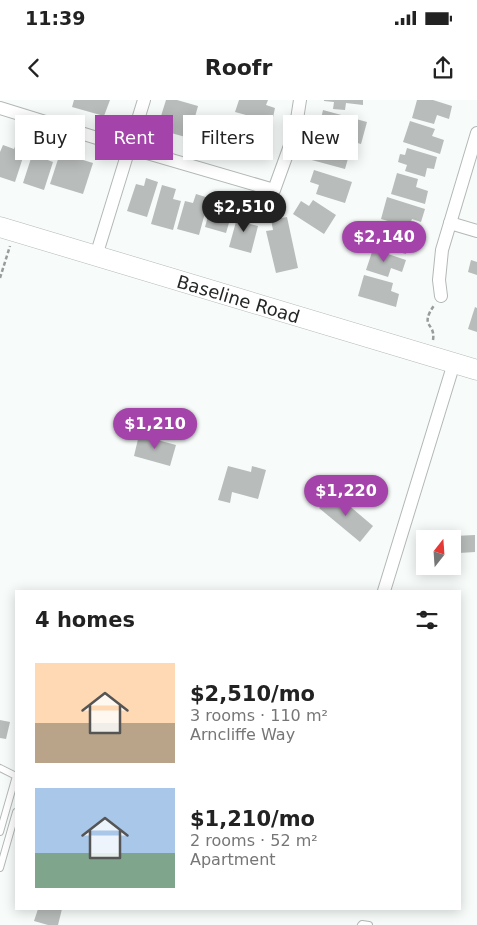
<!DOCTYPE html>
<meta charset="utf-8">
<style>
:root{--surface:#fff;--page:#f2f2f2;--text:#222;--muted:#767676;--accent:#a444ab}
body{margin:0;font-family:"DejaVu Sans",sans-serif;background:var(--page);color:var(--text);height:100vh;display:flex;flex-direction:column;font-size:19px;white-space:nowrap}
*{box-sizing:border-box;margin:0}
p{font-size:16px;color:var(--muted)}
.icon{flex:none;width:28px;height:28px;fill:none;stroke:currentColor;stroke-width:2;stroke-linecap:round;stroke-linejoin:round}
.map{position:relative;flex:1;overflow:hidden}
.side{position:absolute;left:15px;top:490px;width:446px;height:320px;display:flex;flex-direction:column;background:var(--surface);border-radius:0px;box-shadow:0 2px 12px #0003}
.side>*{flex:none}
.banner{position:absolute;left:15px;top:15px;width:448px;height:45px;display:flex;gap:10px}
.needle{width:32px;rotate:17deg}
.controls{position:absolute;left:416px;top:430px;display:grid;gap:10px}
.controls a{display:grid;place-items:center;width:45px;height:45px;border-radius:0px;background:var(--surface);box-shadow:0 2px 12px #0003;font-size:25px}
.price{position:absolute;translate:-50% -42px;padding:0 11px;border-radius:18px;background:var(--accent);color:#fff;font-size:16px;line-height:32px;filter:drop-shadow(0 1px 2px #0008)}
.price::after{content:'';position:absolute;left:50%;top:30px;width:15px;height:11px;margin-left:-8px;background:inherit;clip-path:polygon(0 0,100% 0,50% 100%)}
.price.on{background:#222;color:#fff}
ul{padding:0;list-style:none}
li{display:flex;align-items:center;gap:15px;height:125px;padding:0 20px}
li span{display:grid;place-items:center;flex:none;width:140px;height:100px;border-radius:0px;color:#555}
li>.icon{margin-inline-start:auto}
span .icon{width:60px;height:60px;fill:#fffc;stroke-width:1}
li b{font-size:21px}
h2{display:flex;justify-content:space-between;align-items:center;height:60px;padding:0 20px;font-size:21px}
.tag{padding:0 18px;border-radius:0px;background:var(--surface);box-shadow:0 2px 12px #0003;font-size:18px;line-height:45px}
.tag.on{background:var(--accent);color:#fff}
.status{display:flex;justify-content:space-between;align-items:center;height:35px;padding:0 25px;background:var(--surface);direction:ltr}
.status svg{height:14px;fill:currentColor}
header{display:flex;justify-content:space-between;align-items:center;height:65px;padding:0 20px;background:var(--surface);font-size:22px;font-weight:600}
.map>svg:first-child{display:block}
.building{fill:#b8bcba}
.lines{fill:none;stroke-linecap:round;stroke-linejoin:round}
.lane-casing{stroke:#b3b8b5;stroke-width:8}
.street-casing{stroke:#b3b8b5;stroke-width:14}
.primary-casing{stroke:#b3b8b5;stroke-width:21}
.path{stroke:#989c9a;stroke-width:2.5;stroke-dasharray:4 2.5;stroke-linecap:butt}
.lane{stroke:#fff;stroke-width:6}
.street{stroke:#fff;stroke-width:12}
.primary{stroke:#fff;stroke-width:20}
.labels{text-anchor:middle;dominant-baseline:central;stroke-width:4;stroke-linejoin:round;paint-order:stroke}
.street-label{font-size:18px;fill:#252726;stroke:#fff}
</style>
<div class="status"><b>11:39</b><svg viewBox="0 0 49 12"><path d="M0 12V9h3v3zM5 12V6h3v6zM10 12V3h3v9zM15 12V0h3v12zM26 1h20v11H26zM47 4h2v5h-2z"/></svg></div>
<header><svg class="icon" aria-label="back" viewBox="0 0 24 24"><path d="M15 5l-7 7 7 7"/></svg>Roofr<svg class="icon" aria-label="share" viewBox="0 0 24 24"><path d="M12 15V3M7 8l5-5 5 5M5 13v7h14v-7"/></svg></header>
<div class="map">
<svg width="477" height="825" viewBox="0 0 477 825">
<rect width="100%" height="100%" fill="#f7fcfa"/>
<!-- building -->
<g class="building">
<polygon points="74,0 110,0 104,16 72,7"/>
<polygon points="166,0 177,0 198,6 189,38 157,29"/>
<polygon points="239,0 268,0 266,5 275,8 272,22 235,12"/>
<polygon points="324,0 363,0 363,5 346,3 345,10 333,9 334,2 324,1"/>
<polygon points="417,0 433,0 452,6 449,19 437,15 434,24 412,18"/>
<polygon points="323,10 367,22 361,44 325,34 328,25 320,23"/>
<polygon points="238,19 268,29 257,60 225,50 227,43 230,44"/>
<polygon points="410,21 435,29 432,36 444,40 440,54 403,42"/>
<polygon points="18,39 28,42 15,82 0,77 0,52 3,45 14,49"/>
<polygon points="323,40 351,48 345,69 308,59 312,46 320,49"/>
<polygon points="35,46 48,50 45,59 53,62 44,90 23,83"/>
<polygon points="407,48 437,57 434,69 427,68 425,77 405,71 407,65 398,62 400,54 405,55"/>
<polygon points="60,53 93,63 83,94 50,84"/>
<polygon points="314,70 352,82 345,103 316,94 319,85 310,82"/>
<polygon points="397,73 418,79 416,87 428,91 425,104 391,94"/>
<polygon points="146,78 158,82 147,117 127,111 136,84 144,86"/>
<polygon points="162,85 176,89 173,99 181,101 173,130 151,124"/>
<polygon points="196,94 209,98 199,135 177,129 185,101 193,103"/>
<polygon points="387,97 425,109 421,122 412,119 409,127 381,119"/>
<polygon points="213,98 229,103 225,115 231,116 226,133 205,127"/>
<polygon points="313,100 336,115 324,134 293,114 301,101 309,106"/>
<polygon points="239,111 253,115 250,124 258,126 251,153 229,147"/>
<polygon points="287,117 298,168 276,173 266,131 273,130 271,120"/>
<polygon points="384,125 408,132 406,139 410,140 406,154 378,146"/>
<polygon points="373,149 406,160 402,172 391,168 388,177 366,170"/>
<polygon points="471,160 477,162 477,175 468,172"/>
<polygon points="364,175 393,183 391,191 399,194 396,207 358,196"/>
<polygon points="475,207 477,208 477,232 468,229"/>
<polygon points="139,335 176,345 170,366 134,356"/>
<polygon points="228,366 251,372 252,366 266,370 258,399 232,392 230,403 218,400"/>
<polygon points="333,392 373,426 360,442 319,408"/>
<polygon points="475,435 475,452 459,453 459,463 452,464 452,439 433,439 433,437"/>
<polygon points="422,438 425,438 425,460 423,460"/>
<polygon points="0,620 10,622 6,639 0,638"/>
<polygon points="38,809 62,809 58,825 48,825 34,821"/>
</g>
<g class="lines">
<defs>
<g id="lane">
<polyline points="0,668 16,676 0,732"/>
<polyline points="0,768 16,712"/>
<polyline points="361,825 362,824 369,825"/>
</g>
<g id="street">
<polyline points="0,8 113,43 274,90 295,32 300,0"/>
<polyline points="450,123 477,131"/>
<polyline points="96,156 144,0"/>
<polyline points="441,196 439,180 442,150 477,33"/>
<polyline points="384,491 454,263"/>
</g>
<g id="primary">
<path id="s1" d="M0,127L477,270"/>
</g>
</defs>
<!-- lane casing -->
<use href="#lane" class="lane-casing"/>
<!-- street casing -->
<use href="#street" class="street-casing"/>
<!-- primary casing -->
<use href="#primary" class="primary-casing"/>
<!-- path -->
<g class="path">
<polyline points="0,178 10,146"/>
<path d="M433,240C436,222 418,228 435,204"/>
</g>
<!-- lane -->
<use href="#lane" class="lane"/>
<!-- street -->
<use href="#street" class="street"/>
<!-- primary -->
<use href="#primary" class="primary"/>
</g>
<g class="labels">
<!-- street labels -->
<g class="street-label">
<text stroke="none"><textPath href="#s1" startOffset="249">Baseline Road</textPath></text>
</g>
</g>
</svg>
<div class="controls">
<a><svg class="needle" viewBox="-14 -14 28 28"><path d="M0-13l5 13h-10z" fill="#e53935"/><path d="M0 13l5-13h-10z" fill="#767676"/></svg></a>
</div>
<b class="price on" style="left:244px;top:133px">$2,510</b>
<b class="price" style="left:384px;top:163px">$2,140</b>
<b class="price" style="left:155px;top:350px">$1,210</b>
<b class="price" style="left:346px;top:417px">$1,220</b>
<div class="banner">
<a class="tag">Buy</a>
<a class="tag on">Rent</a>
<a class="tag">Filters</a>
<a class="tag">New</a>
</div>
<section class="side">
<h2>4 homes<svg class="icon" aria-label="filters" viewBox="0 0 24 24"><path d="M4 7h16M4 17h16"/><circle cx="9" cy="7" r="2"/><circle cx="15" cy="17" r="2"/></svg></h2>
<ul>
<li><span style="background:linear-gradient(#ffd9b3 60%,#b9a48a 0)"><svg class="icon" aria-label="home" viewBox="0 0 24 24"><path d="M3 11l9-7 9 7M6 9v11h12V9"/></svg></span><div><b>$2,510/mo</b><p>3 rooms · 110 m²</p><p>Arncliffe Way</p></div></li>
<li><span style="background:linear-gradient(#a9c7e8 65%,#7fa58c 0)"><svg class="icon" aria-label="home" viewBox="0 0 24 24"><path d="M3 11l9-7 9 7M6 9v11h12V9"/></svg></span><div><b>$1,210/mo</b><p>2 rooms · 52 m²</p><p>Apartment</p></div></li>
</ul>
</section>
</div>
